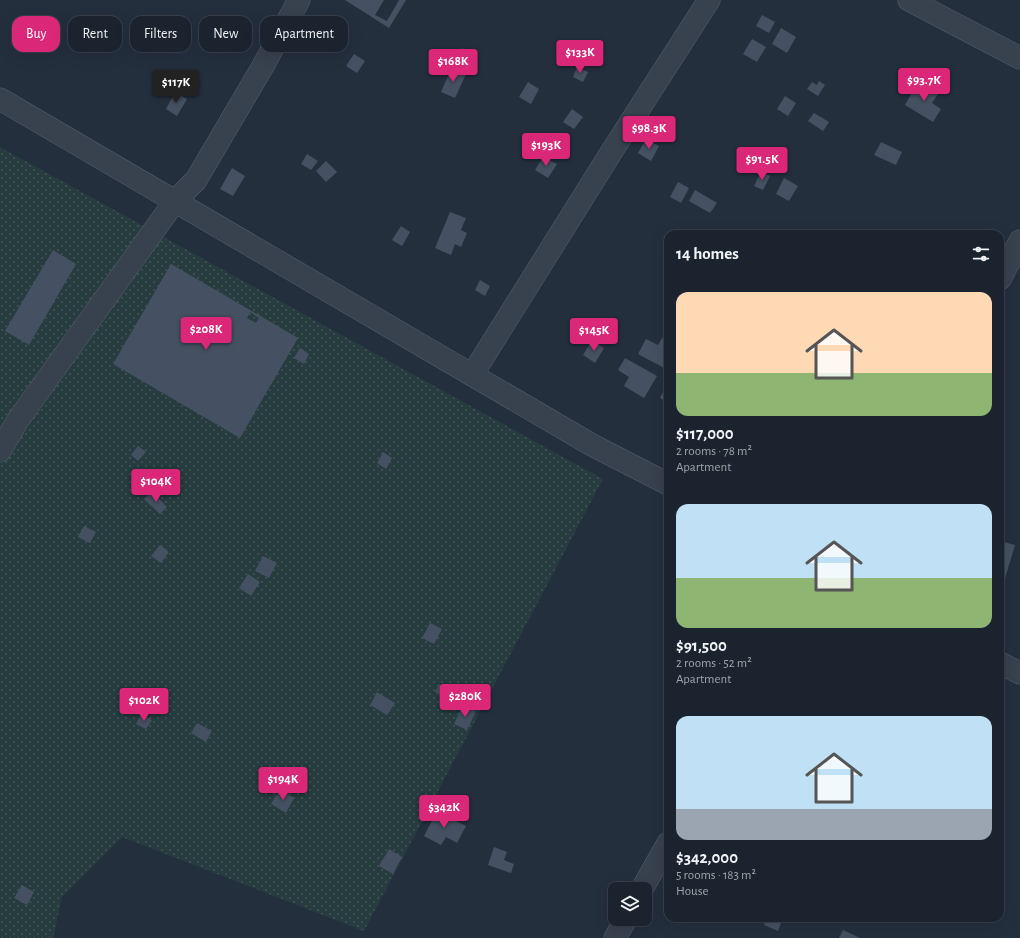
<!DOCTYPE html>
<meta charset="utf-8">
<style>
:root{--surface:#1b232e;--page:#242b36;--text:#f1f3f6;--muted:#a0a4aa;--line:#39404a;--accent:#db2777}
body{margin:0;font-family:"Alegreya Sans",sans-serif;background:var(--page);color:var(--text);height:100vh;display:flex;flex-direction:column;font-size:15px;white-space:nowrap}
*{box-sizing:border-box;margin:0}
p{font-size:13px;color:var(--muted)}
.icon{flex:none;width:22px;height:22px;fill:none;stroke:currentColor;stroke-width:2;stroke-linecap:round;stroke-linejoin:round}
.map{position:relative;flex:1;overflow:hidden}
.details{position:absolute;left:664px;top:230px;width:340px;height:692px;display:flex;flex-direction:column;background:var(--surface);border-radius:12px;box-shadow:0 4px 16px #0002,0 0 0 1px var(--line)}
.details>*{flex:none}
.banner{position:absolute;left:12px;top:16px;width:380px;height:36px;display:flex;gap:8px}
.buttons{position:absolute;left:608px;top:882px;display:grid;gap:8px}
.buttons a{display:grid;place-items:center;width:44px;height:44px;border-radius:8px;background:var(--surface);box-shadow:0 4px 16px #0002,0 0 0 1px var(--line);font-size:20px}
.price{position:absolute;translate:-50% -34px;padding:0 9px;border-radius:4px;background:var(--accent);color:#fff;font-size:13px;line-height:26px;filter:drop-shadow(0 1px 2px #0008)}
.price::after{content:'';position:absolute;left:50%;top:24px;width:12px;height:9px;margin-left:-6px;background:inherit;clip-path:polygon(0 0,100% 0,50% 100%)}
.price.selected{background:#222;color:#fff}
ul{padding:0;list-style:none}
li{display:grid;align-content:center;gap:8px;height:212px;padding:0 12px}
li span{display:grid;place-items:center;height:124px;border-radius:12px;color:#555}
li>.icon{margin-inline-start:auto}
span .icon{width:72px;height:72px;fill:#fffc;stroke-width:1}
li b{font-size:17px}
h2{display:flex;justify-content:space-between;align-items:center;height:48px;padding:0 12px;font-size:17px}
.chip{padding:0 14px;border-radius:12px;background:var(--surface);box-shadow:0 4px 16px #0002,0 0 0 1px var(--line);font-size:14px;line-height:36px}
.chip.selected{background:var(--accent);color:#fff}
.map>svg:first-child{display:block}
.grass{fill:url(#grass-dots)}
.building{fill:#455162;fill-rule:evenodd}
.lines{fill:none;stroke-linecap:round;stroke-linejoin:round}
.minor-casing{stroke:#565f6c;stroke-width:23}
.minor{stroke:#38414e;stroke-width:22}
</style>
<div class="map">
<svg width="1020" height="938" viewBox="0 0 1020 938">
<defs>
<pattern id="grass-dots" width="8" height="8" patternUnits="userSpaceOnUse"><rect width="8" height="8" fill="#263c3f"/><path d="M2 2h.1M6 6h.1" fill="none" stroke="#435659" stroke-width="1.8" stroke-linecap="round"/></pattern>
</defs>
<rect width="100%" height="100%" fill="#242f3e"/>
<!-- grass -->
<polygon class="grass" points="0,147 603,479 364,931 122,837 62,897 53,938 0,938"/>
<!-- building -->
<g class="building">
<polygon points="345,0 384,0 375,15 387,21 399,0 406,0 389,28"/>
<polygon points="762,15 775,22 769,33 756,26"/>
<polygon points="781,28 796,37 787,53 772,44"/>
<polygon points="752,39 766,47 757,62 743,54"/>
<polygon points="462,48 474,55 467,69 454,62"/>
<polygon points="354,54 365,61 357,73 346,66"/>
<polygon points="452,67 466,74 455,98 441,92"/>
<polygon points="577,67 588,72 583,82 573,77"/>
<polygon points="819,81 825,85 818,96 807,89 812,82 817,85"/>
<polygon points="528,82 539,89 531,104 519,97"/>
<polygon points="918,82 938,94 932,103 941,109 933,122 905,105"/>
<polygon points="175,92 187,99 177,116 166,109"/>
<polygon points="785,96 796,103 788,116 777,109"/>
<polygon points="572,109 583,117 574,129 563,122"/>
<polygon points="814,113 829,122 823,131 808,121"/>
<polygon points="646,139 659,146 651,161 638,153"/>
<polygon points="881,142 902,152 896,165 874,155"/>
<polygon points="307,154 318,161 311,170 301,164"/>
<polygon points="543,157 557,164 548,178 535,170"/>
<polygon points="326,161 337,172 326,182 316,171"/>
<polygon points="232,168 245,176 233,196 220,189"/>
<polygon points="761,171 770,176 763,190 754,186"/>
<polygon points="784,178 798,186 789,201 776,194"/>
<polygon points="678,182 689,188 681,203 670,197"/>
<polygon points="695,190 717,203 710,213 689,201"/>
<polygon points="450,212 466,218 461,230 467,233 461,247 455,244 451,255 435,248"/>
<polygon points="401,226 410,232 402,246 392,240"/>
<polygon points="53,250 76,264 29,345 5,331"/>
<path d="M171,264L298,338L240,438L113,364ZM250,312L259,318L256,323L247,318Z"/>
<polygon points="480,280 490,286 485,296 475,290"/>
<polygon points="662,338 668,341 668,361 664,368 638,354 646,339 658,345"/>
<polygon points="592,340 604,348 595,363 583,355"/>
<polygon points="300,348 309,354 304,364 294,358"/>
<polygon points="625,358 657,376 644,398 624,386 629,377 618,370"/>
<polygon points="665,388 668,390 668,403 660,398"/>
<polygon points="138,446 146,452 138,461 131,455"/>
<polygon points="383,452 392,458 386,469 377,463"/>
<polygon points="152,491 167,507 160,514 144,499"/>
<polygon points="84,526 96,532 90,543 78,537"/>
<polygon points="1000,541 1015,545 1003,585 1000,584"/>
<polygon points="160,545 169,552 161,563 151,556"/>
<polygon points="263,556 277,563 269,578 255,571"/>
<polygon points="248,574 260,582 251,596 239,588"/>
<polygon points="430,623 442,629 434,644 422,638"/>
<polygon points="439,684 450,689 446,697 435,692"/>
<polygon points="152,692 164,701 157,712 144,702"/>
<polygon points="377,692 395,703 387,715 370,705"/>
<polygon points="463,705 476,711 467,730 454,724"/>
<polygon points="141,714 152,720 146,729 136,724"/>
<polygon points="197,723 212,731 206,742 191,733"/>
<polygon points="280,789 294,798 286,813 271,804"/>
<polygon points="437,811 466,826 457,843 446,837 441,845 424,836"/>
<polygon points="494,847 507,852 504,860 514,864 511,873 488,865"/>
<polygon points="389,849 402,857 393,874 379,866"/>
<polygon points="22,885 34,892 27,905 14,898"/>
<polygon points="767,918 783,918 778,931 764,925"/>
<polygon points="843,930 860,938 839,938"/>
</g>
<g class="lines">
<defs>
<g id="minor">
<polyline points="909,0 1020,58"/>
<polyline points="0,99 592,445 668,484"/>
<polyline points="1000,279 1020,241"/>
<polyline points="472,375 612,151 709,0"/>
<polyline points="0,451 18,420 175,201 196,180 263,66 299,0"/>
<polyline points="1000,663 1020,673"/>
<polyline points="642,889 668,843"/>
<polyline points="615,938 626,919"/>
</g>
</defs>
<!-- minor casing -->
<use href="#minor" class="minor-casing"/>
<!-- minor -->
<use href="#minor" class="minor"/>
</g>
</svg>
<div class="buttons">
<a><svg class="icon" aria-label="layers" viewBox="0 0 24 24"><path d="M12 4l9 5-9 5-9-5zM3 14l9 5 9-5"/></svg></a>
</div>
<b class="price" style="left:580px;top:74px">$133K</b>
<b class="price" style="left:453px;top:83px">$168K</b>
<b class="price" style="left:924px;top:102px">$93.7K</b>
<b class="price selected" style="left:176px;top:104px">$117K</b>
<b class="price" style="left:649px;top:150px">$98.3K</b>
<b class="price" style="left:546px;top:167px">$193K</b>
<b class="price" style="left:762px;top:181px">$91.5K</b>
<b class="price" style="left:206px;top:351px">$208K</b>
<b class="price" style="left:594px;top:352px">$145K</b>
<b class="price" style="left:156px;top:503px">$104K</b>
<b class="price" style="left:465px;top:718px">$280K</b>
<b class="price" style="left:144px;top:722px">$102K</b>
<b class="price" style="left:283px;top:801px">$194K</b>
<b class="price" style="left:444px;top:829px">$342K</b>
<div class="banner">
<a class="chip selected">Buy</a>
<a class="chip">Rent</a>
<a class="chip">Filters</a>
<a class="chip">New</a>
<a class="chip">Apartment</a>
</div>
<section class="details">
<h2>14 homes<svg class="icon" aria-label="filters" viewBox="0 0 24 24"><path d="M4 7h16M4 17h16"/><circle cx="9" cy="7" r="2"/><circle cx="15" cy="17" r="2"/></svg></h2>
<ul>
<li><span style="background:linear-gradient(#ffd9b3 65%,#8fb573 0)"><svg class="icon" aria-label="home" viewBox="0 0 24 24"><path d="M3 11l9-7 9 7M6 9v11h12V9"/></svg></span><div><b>$117,000</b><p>2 rooms · 78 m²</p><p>Apartment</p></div></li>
<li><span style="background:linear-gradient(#bfe0f5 60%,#8fb573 0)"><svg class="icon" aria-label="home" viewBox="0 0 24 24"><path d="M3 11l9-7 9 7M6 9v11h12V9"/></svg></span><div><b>$91,500</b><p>2 rooms · 52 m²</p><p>Apartment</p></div></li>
<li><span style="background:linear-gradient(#bfe0f5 75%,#9aa5b1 0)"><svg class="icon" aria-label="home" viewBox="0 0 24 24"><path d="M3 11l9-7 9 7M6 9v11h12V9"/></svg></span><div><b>$342,000</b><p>5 rooms · 183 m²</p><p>House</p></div></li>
</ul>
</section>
</div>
